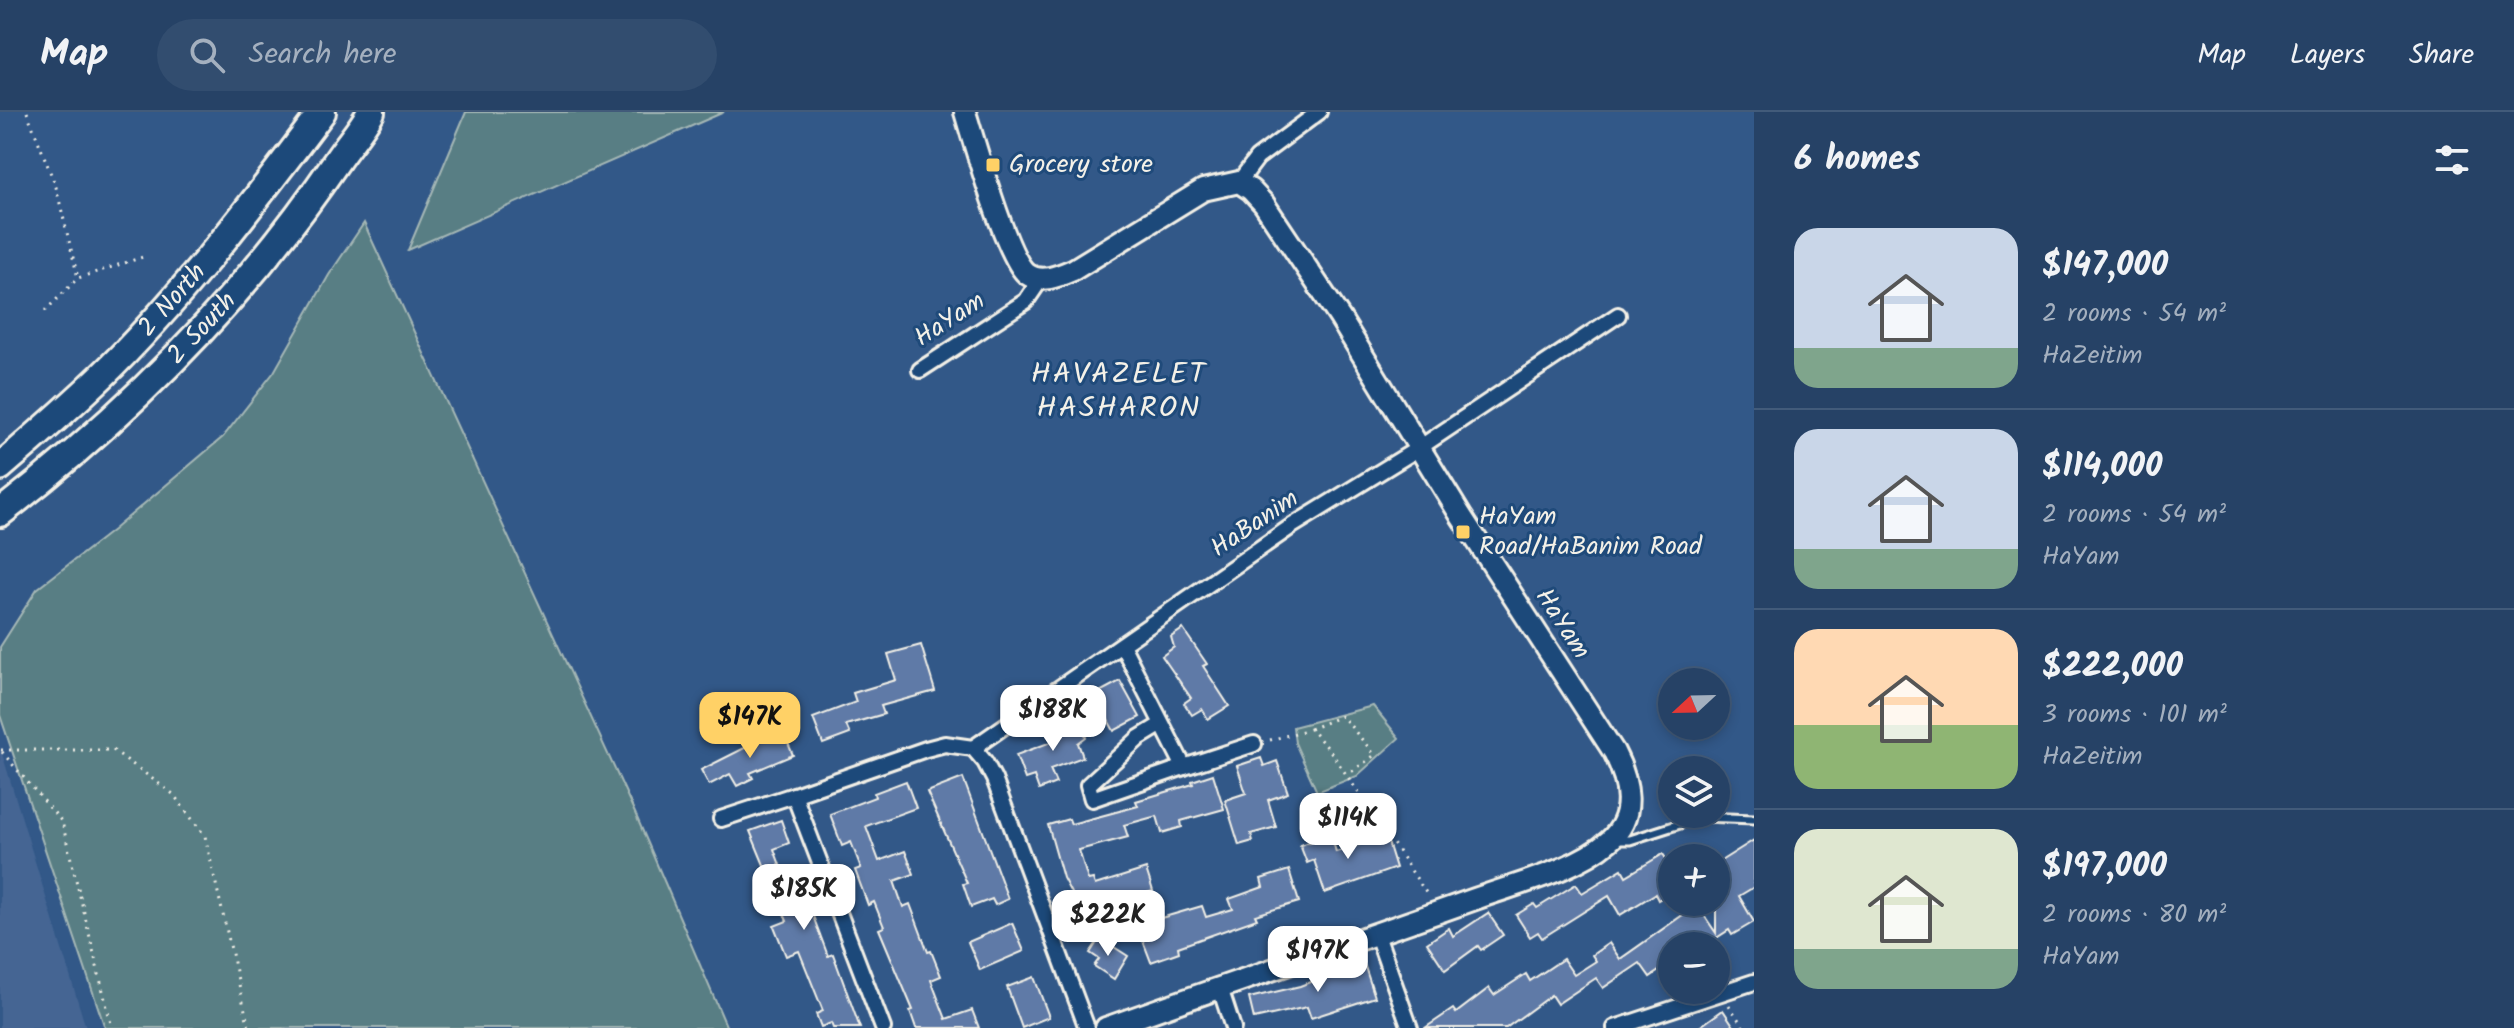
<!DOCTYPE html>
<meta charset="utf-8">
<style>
:root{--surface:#264266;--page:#324d6f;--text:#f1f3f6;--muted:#a4b0bf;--line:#425b7a;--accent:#ffd166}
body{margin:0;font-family:Kalam,sans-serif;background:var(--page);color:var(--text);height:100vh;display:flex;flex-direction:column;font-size:30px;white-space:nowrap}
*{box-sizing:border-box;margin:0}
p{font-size:26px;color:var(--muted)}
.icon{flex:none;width:44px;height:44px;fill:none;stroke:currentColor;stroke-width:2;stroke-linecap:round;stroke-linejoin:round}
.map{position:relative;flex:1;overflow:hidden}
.sheet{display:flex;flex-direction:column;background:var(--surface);width:760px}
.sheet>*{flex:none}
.needle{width:52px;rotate:248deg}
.buttons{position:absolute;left:1658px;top:556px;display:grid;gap:16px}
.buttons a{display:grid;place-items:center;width:72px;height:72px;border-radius:50%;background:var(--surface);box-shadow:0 4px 12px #0003,0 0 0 2px var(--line);font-size:40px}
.price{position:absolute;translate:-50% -68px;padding:0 18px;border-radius:16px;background:#fff;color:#222;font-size:26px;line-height:52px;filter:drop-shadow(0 2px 4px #0008)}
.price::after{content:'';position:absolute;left:50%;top:48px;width:24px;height:18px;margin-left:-12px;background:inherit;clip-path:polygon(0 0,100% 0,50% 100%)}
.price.active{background:var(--accent);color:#111}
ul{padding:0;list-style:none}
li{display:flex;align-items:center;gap:24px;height:200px;padding:0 40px}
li+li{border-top:2px solid var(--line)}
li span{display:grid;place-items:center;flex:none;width:224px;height:160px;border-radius:24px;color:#555}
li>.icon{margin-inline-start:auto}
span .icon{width:96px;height:96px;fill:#fffc;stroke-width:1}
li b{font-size:34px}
h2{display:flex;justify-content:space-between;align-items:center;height:96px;padding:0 40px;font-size:34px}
header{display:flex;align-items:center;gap:48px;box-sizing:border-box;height:112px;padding:0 40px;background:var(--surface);border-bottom:2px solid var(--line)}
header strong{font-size:38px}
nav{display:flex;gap:44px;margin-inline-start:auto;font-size:28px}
.search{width:560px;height:72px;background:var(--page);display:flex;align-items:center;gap:20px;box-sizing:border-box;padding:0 28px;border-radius:44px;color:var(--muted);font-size:30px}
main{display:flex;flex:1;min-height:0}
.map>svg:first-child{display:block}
.built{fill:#446593}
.green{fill:#587e84;stroke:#a6b8b6;stroke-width:2}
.building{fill:#5f7aa7;stroke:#f4f1e8;stroke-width:2}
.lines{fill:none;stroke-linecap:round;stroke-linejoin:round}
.lane-casing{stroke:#f4f1e8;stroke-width:13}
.street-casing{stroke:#f4f1e8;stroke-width:20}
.secondary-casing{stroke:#f4f1e8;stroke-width:26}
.highway-casing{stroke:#f4f1e8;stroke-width:32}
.path{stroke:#f4f1e8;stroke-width:3;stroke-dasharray:2 6;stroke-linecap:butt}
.lane{stroke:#1f4a7a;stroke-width:7}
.street{stroke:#1f4a7a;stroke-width:14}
.secondary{stroke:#1f4a7a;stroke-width:20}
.highway{stroke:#1f4a7a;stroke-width:26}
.poi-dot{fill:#ffd166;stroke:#1f4a7a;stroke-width:3}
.labels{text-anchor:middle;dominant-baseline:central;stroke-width:6;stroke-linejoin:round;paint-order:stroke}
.poi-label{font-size:26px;fill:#f4f1e8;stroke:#1f4a7a;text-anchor:start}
.street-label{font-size:26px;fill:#f4f1e8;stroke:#1f4a7a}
.quarter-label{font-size:30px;letter-spacing:2px;fill:#f4f1e8;stroke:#1f4a7a}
</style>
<header>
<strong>Map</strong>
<div class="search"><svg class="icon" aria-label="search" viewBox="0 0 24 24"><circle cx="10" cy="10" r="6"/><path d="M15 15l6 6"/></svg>Search here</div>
<nav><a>Map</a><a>Layers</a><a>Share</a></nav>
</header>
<main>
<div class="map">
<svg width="1754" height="916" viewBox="0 0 1754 916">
<rect width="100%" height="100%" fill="#325888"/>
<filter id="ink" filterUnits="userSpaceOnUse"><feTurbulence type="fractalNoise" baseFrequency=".0125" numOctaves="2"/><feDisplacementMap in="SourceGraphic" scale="16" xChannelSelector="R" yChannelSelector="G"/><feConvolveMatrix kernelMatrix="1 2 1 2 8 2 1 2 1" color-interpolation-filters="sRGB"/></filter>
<g filter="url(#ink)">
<!-- built -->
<polygon class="built" points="0,638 1,638 86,916 0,916"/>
<!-- green -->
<g class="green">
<polygon points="466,0 724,0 408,138"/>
<polygon points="364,111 635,701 727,916 105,916 0,603 0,535 37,477 113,418 223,325 274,260 329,163"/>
<polygon points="1373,594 1399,626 1357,664 1317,680 1295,631 1293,615"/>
</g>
<!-- building -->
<g class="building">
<polygon points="1183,517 1207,552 1203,554 1229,594 1208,607 1202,597 1192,603 1184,591 1191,586 1162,544 1174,535 1171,525"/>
<polygon points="921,533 935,579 881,594 884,602 846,613 850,622 823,632 813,606 856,590 853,581 896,568 888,542"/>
<polygon points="1120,569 1140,605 1114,619 1094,583"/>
<polygon points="1078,604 1086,625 1078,631 1083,645 1050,657 1056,671 1039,678 1034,664 1025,667 1016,643 1054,629 1048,615"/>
<polygon points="782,617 793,643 750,661 753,666 737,674 730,662 709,673 701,658"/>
<polygon points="1261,646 1264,654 1277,649 1288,681 1268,688 1276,715 1251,722 1253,729 1239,733 1225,688 1246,681 1237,654"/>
<polygon points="1213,662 1224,697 1181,709 1182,715 1162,721 1157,704 1124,713 1128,725 1079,738 1088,768 1093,767 1095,773 1146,757 1153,779 1102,795 1108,812 1080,821 1069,787 1073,785 1063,766 1048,713 1069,707 1071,712 1138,694 1136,689 1193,672 1192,669"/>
<polygon points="963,666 1008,787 995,793 992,787 971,795 963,772 967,771 927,680"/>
<polygon points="906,669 916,696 866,714 879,749 905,739 914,762 894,769 903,795 910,792 928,840 931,839 941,864 931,868 946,907 972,898 979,916 916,916 910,899 913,898 879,817 884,815 874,790 868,793 855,758 861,756 851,730 842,734 830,702 875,685 874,681"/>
<polygon points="781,708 789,731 774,737 783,761 798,755 807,779 804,780 828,844 833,842 860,916 833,916 831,911 821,915 816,902 823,899 799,839 786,844 774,814 787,809 750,719"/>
<polygon points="1331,723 1336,740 1386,724 1396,756 1325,781 1314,748 1307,751 1300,733"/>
<polygon points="1754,728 1754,775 1739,784 1754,810 1732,823 1729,818 1704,834 1672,834 1672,850 1650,865 1640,851 1603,876 1596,866 1557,892 1551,883 1506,916 1425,916 1453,897 1456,901 1489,876 1494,883 1526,862 1530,869 1563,847 1574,863 1596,849 1592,843 1609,831 1620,847 1697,793 1716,821 1716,752"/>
<polygon points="1663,742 1672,756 1672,764 1667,767 1672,779 1658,788 1655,782 1620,803 1609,784 1542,826 1538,820 1530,825 1516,803 1534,792 1537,796 1576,772 1582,781 1622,757 1626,764"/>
<polygon points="1289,758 1299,790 1255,803 1257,807 1178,835 1179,840 1151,850 1137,813 1202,794 1206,805 1233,797 1229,787 1263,775 1261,767"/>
<polygon points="1488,801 1503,823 1481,838 1478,834 1445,858 1427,831 1449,816 1453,824"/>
<polygon points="1012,811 1024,839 980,858 968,830"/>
<polygon points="1100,826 1128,844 1114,867 1094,854 1099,847 1090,841"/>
<polygon points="1363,849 1375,885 1311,906 1307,895 1254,907 1249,886 1300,874"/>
<polygon points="1034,865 1049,905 1022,916 1007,875"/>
<polygon points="1723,898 1735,916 1698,916"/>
</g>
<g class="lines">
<defs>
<polyline id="lane" points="1616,728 1630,728 1702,705 1754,707"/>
<g id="street">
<polyline points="1239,70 1257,46 1319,0"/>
<polyline points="920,258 1026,189 1041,167"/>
<polyline points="1122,533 1184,655 1092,687 1088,673 1139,626 1162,612"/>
<polyline points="973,636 1292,414 1419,336 1618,203"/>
<polyline points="1184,655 1254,632"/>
<polyline points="721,707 794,683"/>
<polyline points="1377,823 1410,916"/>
<polyline points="1220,876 1233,916"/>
<polyline points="883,916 794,683 926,637 945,632 973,636 985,650 994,667 1087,916"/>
<polyline points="1615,916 1754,870"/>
</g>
<path id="secondary" d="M965,0C974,30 1007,147 1027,162C1041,172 1059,164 1073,158L1203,78L1239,70L1251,78L1264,92L1340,206L1461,404L1614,640C1629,669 1637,705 1609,729C1576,758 1516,772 1475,787C1352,831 1228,872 1106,916"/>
<g id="highway">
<path id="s1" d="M0,355C38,322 77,289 113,253C190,175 256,88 322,0"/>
<path id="s2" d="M0,401C128,302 245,184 336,50C347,33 361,18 371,0"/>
</g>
</defs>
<!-- lane casing -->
<use href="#lane" class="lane-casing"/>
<!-- street casing -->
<use href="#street" class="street-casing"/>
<!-- secondary casing -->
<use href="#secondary" class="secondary-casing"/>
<!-- highway casing -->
<use href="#highway" class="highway-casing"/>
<!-- path -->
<g class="path">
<polyline points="27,0 56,75 78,166"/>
<polyline points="45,199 78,166 143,145"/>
<polyline points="1310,617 1342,604 1375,643 1347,663"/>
<polyline points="1270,628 1310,617 1329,637 1429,785"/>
<polyline points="1,638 113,638 173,682 205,724 249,916"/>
<polyline points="2,640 62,710 112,916"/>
<polyline points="1729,893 1744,916"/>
</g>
<!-- lane -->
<use href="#lane" class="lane"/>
<!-- street -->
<use href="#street" class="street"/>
<!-- secondary -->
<use href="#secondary" class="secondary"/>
<!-- highway -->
<use href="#highway" class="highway"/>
</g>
</g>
<!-- markers -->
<g class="poi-dot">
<rect x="985" y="45" width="16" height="16" rx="4"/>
<rect x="1455" y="412" width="16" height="16" rx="4"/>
</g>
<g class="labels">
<!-- poi labels -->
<g class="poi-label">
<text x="1009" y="53">Grocery store</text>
<text x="1479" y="405">HaYam<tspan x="1479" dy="30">Road/HaBanim Road</tspan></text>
</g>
<!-- street labels -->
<g class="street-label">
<text stroke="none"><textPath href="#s1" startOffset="240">2 North</textPath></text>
<text transform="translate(950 208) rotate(-33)">HaYam</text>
<text stroke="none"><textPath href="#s2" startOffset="274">2 South</textPath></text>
<text transform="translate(1255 412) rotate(-34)">HaBanim</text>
<text transform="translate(1562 512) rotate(57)">HaYam</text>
</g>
<!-- quarter labels -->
<g class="quarter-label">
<text x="1119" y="263">HAVAZELET<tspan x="1119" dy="34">HASHARON</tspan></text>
</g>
</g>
</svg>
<div class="buttons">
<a><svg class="needle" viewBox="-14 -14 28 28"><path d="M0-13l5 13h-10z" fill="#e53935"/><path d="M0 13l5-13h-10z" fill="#a4b0bf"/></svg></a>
<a><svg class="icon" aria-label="layers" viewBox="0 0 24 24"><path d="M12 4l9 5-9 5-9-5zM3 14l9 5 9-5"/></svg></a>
<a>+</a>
<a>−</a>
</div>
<b class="price" style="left:1053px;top:641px">$188K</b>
<b class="price active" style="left:750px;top:648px">$147K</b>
<b class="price" style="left:1348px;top:749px">$114K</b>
<b class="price" style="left:804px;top:820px">$185K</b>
<b class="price" style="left:1108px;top:846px">$222K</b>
<b class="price" style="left:1318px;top:882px">$197K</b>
</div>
<section class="sheet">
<h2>6 homes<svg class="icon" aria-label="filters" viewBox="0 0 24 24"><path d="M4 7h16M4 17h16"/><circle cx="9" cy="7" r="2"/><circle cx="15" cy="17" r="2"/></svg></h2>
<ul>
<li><span style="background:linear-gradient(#c9d6e8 75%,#7fa58c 0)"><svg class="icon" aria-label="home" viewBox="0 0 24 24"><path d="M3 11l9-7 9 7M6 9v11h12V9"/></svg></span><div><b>$147,000</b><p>2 rooms · 54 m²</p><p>HaZeitim</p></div></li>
<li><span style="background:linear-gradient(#c9d6e8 75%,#7fa58c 0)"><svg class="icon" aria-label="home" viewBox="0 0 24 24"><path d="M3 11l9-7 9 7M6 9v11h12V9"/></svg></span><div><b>$114,000</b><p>2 rooms · 54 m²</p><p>HaYam</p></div></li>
<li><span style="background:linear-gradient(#ffd9b3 60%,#8fb573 0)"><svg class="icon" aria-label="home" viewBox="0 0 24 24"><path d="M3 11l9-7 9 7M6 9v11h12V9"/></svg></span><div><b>$222,000</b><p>3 rooms · 101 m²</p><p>HaZeitim</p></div></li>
<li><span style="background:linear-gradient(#dfe7d0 75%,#7fa58c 0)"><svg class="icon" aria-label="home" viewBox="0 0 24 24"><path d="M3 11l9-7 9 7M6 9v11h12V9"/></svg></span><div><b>$197,000</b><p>2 rooms · 80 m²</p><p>HaYam</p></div></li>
</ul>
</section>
</main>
